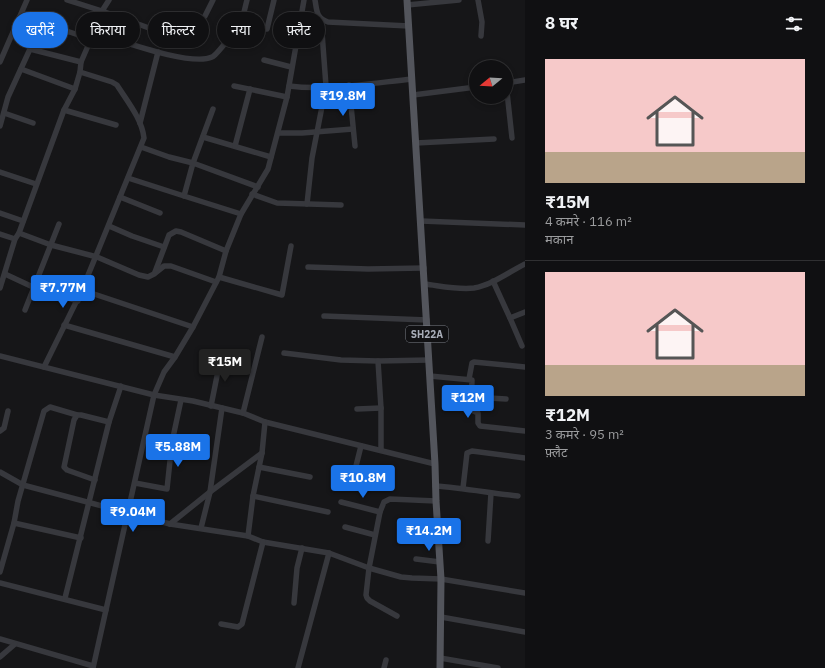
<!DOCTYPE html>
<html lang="hi">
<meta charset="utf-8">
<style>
:root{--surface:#101012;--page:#19191b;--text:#f1f3f6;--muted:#9c9d9f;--line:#303032;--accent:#1a73e8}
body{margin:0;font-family:"IBM Plex Sans","Noto Sans Devanagari",sans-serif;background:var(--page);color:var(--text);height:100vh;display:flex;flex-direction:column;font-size:15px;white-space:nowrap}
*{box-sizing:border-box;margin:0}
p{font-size:13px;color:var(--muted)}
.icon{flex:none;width:22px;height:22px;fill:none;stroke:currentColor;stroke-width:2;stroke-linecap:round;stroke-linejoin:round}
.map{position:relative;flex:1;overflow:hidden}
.panel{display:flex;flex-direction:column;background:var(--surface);width:300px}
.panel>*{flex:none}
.hud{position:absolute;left:12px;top:12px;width:380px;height:36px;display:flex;gap:8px}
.needle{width:26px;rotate:252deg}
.controls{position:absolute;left:469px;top:60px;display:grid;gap:8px}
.controls a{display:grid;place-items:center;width:44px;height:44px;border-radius:50%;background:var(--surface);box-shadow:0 2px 6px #0003,0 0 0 1px var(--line);font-size:20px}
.price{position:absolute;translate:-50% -34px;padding:0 9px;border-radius:4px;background:var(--accent);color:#fff;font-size:13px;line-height:26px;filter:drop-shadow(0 1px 2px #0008)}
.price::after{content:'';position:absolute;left:50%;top:24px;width:12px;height:9px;margin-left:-6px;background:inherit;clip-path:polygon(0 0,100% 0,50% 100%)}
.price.active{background:#222;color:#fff}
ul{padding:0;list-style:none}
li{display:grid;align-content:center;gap:8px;height:212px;padding:0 20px}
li+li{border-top:1px solid var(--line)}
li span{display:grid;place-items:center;height:124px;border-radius:0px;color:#555}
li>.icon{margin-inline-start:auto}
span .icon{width:72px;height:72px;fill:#fffc;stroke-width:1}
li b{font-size:17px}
h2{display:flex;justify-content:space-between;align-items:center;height:48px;padding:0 20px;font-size:17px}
.tag{padding:0 14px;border-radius:18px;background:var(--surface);box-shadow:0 2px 6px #0003,0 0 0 1px var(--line);font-size:14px;line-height:36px}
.tag.active{background:var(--accent);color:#fff}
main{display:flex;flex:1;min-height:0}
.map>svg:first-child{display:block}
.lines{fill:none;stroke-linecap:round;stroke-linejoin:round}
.minor{stroke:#37383d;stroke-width:5.5}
.major{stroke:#53555c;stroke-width:7}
.labels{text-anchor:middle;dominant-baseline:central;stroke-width:3;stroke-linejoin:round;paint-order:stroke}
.shield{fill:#111113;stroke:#7b7e86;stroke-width:1}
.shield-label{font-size:10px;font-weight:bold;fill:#a8adb8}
</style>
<main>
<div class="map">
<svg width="525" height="668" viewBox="0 0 525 668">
<rect width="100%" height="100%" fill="#161618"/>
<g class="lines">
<!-- minor -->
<g class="minor">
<polyline points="109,0 102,11 160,32"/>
<path d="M315,0C317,11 316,18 328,22L409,26"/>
<polyline points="478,0 482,22 481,36"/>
<polyline points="407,5 459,0"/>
<polyline points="22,13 45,24 91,39"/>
<polyline points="205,16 213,0"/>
<polyline points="241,21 267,29 274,0"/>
<path d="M92,32C117,39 190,67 212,57C217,55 238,27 241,21C244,15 245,7 247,0"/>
<polyline points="30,49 81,62"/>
<polyline points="264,60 291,67"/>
<polyline points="0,62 27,0"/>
<polyline points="21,69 75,89"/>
<polyline points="506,83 512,138"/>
<polyline points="506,83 525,80"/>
<polyline points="349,85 355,146"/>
<polyline points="234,86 287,97"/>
<path d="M289,86C327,91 373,83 412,79"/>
<polyline points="413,95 476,87"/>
<polyline points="213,109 193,163 184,196 241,214"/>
<polyline points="64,110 116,125"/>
<polyline points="4,113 33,123"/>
<polyline points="140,123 158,52"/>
<polyline points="0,126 8,97 30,49 45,24"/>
<polyline points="279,133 302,133 353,129"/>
<polyline points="203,137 271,157"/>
<polyline points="416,143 494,139"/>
<polyline points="235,146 250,89"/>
<polyline points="141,147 169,157 193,163 258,187"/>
<polyline points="0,172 36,184"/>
<polyline points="128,178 184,196"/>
<polyline points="252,194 277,203 341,205"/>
<polyline points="120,197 160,213"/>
<polyline points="307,204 312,158 326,86 321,19"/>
<polyline points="0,213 23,221"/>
<polyline points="421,221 525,225"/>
<polyline points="109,226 132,236 164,247"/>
<polyline points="19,233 51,245 97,257 139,275 148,277 154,274 164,266 171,266 216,282"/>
<polyline points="0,234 15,239"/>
<polyline points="308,267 368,269 424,268"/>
<polyline points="155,272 169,235 176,231 181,232 226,251"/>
<polyline points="5,274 35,288 78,301"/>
<polyline points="219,277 282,295 291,246"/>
<polyline points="493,281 510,318 522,346"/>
<path d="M425,284C441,286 458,290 474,288C492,285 509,272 525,264"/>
<polyline points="0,288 15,239 19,233 64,110 75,89 80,72 81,62 91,39 92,32 102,11 67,0"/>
<polyline points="82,290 193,327"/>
<polyline points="25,310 59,224"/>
<polyline points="324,316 427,320"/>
<polyline points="510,318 525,312"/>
<polyline points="64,325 175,357"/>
<polyline points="284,353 341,360 378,361"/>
<polyline points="0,356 154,395 193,401 243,413 265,422 435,464"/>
<path d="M44,367L82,290L144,138C142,119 127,101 117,85L112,82L80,72"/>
<polyline points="430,376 472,380 471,409 471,410 478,413 478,423 480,426 525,431"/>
<polyline points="469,379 472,363 474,362 525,367"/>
<polyline points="472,397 506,399"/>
<polyline points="211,406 221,356"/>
<polyline points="357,409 381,408"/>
<polyline points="243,413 262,337"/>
<polyline points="265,422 262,453 253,496 328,512"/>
<polyline points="0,431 4,428 8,411"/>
<polyline points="381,450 381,408 378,361 429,360"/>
<polyline points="259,467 310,477"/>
<polyline points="0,472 23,485 170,524 248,536 263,542 329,553 369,568 401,577 412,578 441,579 525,593"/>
<polyline points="95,480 67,470 64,467 74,420 77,415 81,415 109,422"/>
<polyline points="352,482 361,446"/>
<polyline points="135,483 167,489 172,442 181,400"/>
<path d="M435,486C463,488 490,493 518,496"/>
<polyline points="463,488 467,453 472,451 525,458"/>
<polyline points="341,502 380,512"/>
<polyline points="14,523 81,538"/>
<polyline points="170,524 210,492 262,453"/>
<polyline points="345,527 375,535"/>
<polyline points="201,528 210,492 222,408"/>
<polyline points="412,532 439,535"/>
<polyline points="248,536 253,496"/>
<polyline points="488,541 491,493"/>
<polyline points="416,559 440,562"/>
<polyline points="0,572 14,523 18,501 44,411 50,407 77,415"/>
<polyline points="0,583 106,610"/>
<polyline points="65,598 109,422 121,386"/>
<polyline points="294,603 297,568 302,548"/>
<polyline points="397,616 370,601 367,598 366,595 369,568 380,512 384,502 390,499 436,501"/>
<polyline points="441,617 525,632"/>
<polyline points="221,624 238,627 242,624 263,542"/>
<polyline points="0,639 93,666"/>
<polyline points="0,657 15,644"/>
<polyline points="440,658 498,668"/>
<polyline points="93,668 154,395 164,372 175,357 193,327 219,277 226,251 241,214 268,169 287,97 304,0"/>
<polyline points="298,668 329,553"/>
<polyline points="384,668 386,660"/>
</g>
<!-- major -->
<polyline class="major" points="407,0 435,464 436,501 441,579 440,668"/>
</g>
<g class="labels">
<!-- shield labels -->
<rect class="shield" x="406" y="326" width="42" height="16" rx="3"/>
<g class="shield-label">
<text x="427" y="334">SH22A</text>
</g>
</g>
</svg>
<div class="controls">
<a><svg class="needle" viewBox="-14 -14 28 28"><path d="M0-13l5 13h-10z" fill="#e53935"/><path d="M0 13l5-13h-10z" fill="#9c9d9f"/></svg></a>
</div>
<b class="price" style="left:343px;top:117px">₹19.8M</b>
<b class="price" style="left:63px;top:309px">₹7.77M</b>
<b class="price active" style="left:225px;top:383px">₹15M</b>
<b class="price" style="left:468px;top:419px">₹12M</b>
<b class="price" style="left:178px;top:468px">₹5.88M</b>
<b class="price" style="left:363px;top:499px">₹10.8M</b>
<b class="price" style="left:133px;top:533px">₹9.04M</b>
<b class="price" style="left:429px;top:552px">₹14.2M</b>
<div class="hud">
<a class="tag active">खरीदें</a>
<a class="tag">किराया</a>
<a class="tag">फ़िल्टर</a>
<a class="tag">नया</a>
<a class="tag">फ़्लैट</a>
</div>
</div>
<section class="panel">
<h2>8 घर<svg class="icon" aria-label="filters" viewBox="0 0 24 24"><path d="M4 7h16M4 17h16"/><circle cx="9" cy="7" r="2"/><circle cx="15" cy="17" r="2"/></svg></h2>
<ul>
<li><span style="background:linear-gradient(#f6c9c9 75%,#b9a48a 0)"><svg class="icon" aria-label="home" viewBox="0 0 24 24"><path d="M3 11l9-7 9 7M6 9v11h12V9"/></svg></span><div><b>₹15M</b><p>4 कमरे · 116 m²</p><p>मकान</p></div></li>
<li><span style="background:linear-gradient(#f6c9c9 75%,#b9a48a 0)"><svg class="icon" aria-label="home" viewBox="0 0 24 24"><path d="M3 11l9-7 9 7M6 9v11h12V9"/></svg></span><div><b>₹12M</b><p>3 कमरे · 95 m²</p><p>फ़्लैट</p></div></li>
</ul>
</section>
</main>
